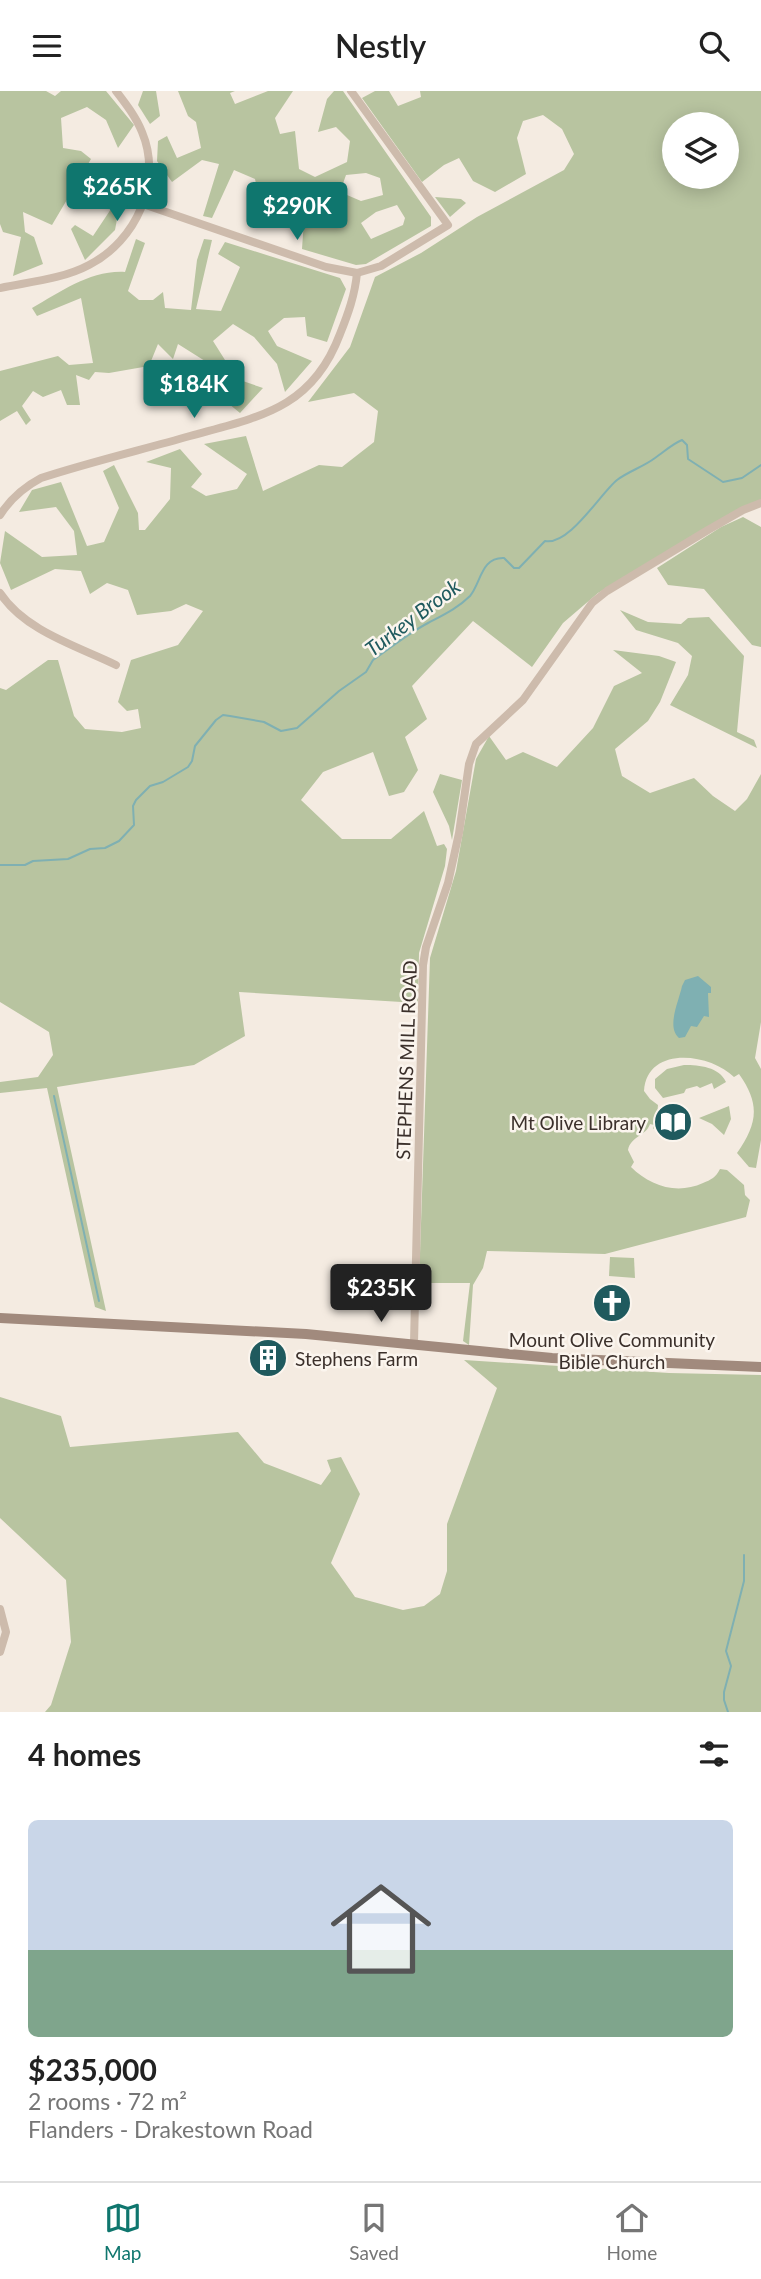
<!DOCTYPE html>
<meta charset="utf-8">
<style>
:root{--surface:#fff;--page:#f2f2f2;--text:#222;--muted:#767676;--line:#e0e0e0;--accent:#0f766e}
body{margin:0;font-family:Lato,sans-serif;background:var(--page);color:var(--text);height:100vh;display:flex;flex-direction:column;font-size:26px;white-space:nowrap}
*{box-sizing:border-box;margin:0}
p{font-size:23px;color:var(--muted)}
.icon{flex:none;width:38px;height:38px;fill:none;stroke:currentColor;stroke-width:2;stroke-linecap:round;stroke-linejoin:round}
.map{position:relative;height:1621px;overflow:hidden}
.details{display:flex;flex-direction:column;background:var(--surface);flex:1}
.details>*{flex:none}
.buttons{position:absolute;left:662px;top:21px;display:grid;gap:14px}
.buttons a{display:grid;place-items:center;width:77px;height:77px;border-radius:50%;background:var(--surface);box-shadow:0 4px 18px #0003;font-size:35px}
.price{position:absolute;translate:-50% -60px;padding:0 16px;border-radius:7px;background:var(--accent);color:#fff;font-size:23px;line-height:46px;filter:drop-shadow(0 2px 4px #0008)}
.price::after{content:'';position:absolute;left:50%;top:42px;width:21px;height:16px;margin-left:-10px;background:inherit;clip-path:polygon(0 0,100% 0,50% 100%)}
.price.active{background:#222;color:#fff}
ul{padding:0;list-style:none}
li{display:grid;align-content:center;gap:14px;height:371px;padding:0 28px}
li span{display:grid;place-items:center;height:217px;border-radius:10px;color:#555}
li>.icon{margin-inline-start:auto}
span .icon{width:126px;height:126px;fill:#fffc;stroke-width:1}
li b{font-size:30px}
h2{display:flex;justify-content:space-between;align-items:center;height:84px;padding:0 28px;font-size:30px}
header{display:flex;justify-content:space-between;align-items:center;height:91px;padding:0 28px;background:var(--surface);font-size:32px;font-weight:600}
.tab-bar{display:flex;justify-content:space-around;align-items:center;height:98px;border-top:2px solid var(--line);background:var(--surface);font-size:19px;color:var(--muted)}
.tab-bar a{display:grid;justify-items:center;gap:4px}
.tab-bar .active{color:var(--accent)}
.map>svg:first-child{display:block}
.green{fill:#b8c4a0;fill-rule:evenodd}
.water{fill:#7fb0b2}
.lines{fill:none;stroke-linecap:round;stroke-linejoin:round}
.stream{stroke:#7fb0b2;stroke-width:2}
.street{stroke:#cdbbac;stroke-width:8}
.secondary{stroke:#a18a7d;stroke-width:10}
.labels{text-anchor:middle;dominant-baseline:central;stroke-width:5;stroke-linejoin:round;paint-order:stroke}
.street-label{font-size:19px;fill:#3b302b;stroke:#fbf5ee}
.poi-label{font-size:19px;fill:#3b302b;stroke:#fbf5ee;text-anchor:end}
.water-label{font-size:21px;font-style:italic;fill:#1f5a5e;stroke:#fbf5ee}
</style>
<header><svg class="icon" aria-label="menu" viewBox="0 0 24 24"><path d="M4 6h16M4 12h16M4 18h16"/></svg>Nestly<svg class="icon" aria-label="search" viewBox="0 0 24 24"><circle cx="10" cy="10" r="6"/><path d="M15 15l6 6"/></svg></header>
<div class="map">
<svg width="761" height="1621" viewBox="0 0 761 1621">
<rect width="100%" height="100%" fill="#f4ebe1"/>
<!-- green -->
<g class="green">
<polygon points="0,0 46,0 55,5 61,0 106,0 134,34 118,57 106,29 87,16 61,27 63,57 81,60 91,68 52,134 23,121 25,141 34,146 43,173 13,185 21,146 3,141 0,133"/>
<polygon points="143,0 156,0 160,25 150,33 138,14"/>
<path d="M178,0H235L230,2L235,13L268,0H293L275,27L280,43L295,40L299,78L315,86L347,71L350,50L336,36L318,41L327,8L334,0H343L431,126V135L366,173L356,174L302,158L306,98L298,93L270,110L259,106L255,88L234,79L212,127L203,125L219,73L202,69L172,91L157,70L158,50L167,45L177,67L201,57L196,31L188,25ZM366,82L380,87L383,104L361,110L340,101L346,84ZM397,114L405,127L403,134L371,148L361,132L376,121Z"/>
<path d="M375,0H389L398,15L421,6L420,0H761V409L598,502L563,532L532,576L473,530L412,595L427,628L405,646L418,679L404,701L389,705L373,661L323,681L301,709L342,748H391L424,720L437,755L444,753L447,758L445,775L419,862L418,912L239,901L245,945L194,974L57,996L106,1220L95,1216L47,997L0,1002V991L38,986L53,964L49,941L0,911V597L6,599L48,569H58L74,625L85,638L122,641L141,637L138,618L127,620L118,611L131,569L178,554L203,520L186,513L171,520L137,524L128,499L107,492L90,503L81,480L55,478L11,499L0,472L5,440L42,466L77,464L74,440L56,416L19,421L32,399L61,391L87,455L104,451L119,417L103,380L114,374L138,422L139,439H145L170,408L171,377L146,371L180,358L202,383L191,396L206,405L237,398L247,383L204,353L246,345L263,400L319,374L342,376L374,351L378,320L354,302L308,311L350,256L375,186L421,162L477,126L564,79L574,63L562,38L543,24L523,30L517,47L526,83L495,101L473,90L459,67L444,74L422,91L362,7ZM674,33H726V86H674Z"/>
<polygon points="133,85 138,90 118,123 115,139 85,169 71,138 75,134 93,145"/>
<polygon points="435,106 461,108 466,112 450,126"/>
<path d="M136,148L145,152L128,200L139,209H153L163,201L165,217L191,219L197,169L204,148L212,149L196,218L221,220L240,176L218,163L225,151L340,187L346,198L327,251L307,245L305,226L284,227L268,240L277,255L312,270L285,301L277,273L254,246L233,233L213,250L237,288L263,297L240,322L223,308L224,282L178,253L173,268L158,253L149,275L109,282L95,281L89,289L76,284L80,314H67L61,299L43,306L33,300L22,315L31,329L26,334L17,320L0,330V280L58,265L69,274L93,272L81,207L37,225L32,217C61,201 90,179 125,181Z"/>
<polygon points="743,426 761,436 761,556 752,554 704,498 668,494 657,477 721,436"/>
<polygon points="620,519 648,531 681,533 688,527 709,526 744,565 737,641 754,649 757,657 670,614 688,584 692,565 678,552 636,539"/>
<path d="M613,559L659,565L676,571L660,611L648,630L615,658L622,685L650,702L694,687L713,705L735,720L747,708L761,683V931L755,967L761,978V1049L756,1077L749,1076L737,1062C757,1033 761,1014 739,983L734,986C710,962 647,954 644,1000L650,1008L658,1014L656,1036L653,1038L654,1034L650,1033C646,1045 631,1045 628,1059L634,1071L631,1076C650,1095 677,1104 703,1092C711,1089 716,1086 720,1078L727,1079L744,1094L745,1104L750,1109L746,1126L605,1163L487,1160L483,1177L473,1194L469,1254L463,1250L470,1192H419L430,867L456,780L476,668L489,645L506,669L523,661L557,676L593,637L614,595L642,582Z"/>
<polygon points="440,683 462,689 452,749 449,735 433,701"/>
<path d="M684,974C700,974 719,976 726,991L714,998L712,992L700,997L697,995L686,998L684,1002L663,1007L655,997V988L667,978Z"/>
<polygon points="729,1015 731,1028 724,1044 712,1033 699,1027"/>
<polygon points="610,1166 634,1167 635,1187 609,1185"/>
<polygon points="464,1269 669,1282 761,1284 761,1621 45,1621 51,1614 71,1551 66,1489 0,1427 0,1306 61,1325 70,1356 238,1341 264,1372 321,1394 331,1380 327,1369 341,1366 360,1403 331,1472 355,1506 403,1519 424,1515 440,1503 447,1480 447,1433 497,1297"/>
</g>
<!-- water -->
<path class="water" d="M698,885L711,896V902H708L709,926L704,925L697,936L691,935L685,946L679,947C666,936 679,910 682,895L685,889Z"/>
<g class="lines">
<!-- stream -->
<g class="stream">
<path d="M0,774H25L33,770L68,768L90,758L105,757L119,750L134,734L133,715L136,709L150,695L163,691L188,676L192,670L195,655L216,629L223,624L230,625L264,631L281,640L297,637L339,600L366,581L373,569C391,556 409,542 428,532C443,524 458,517 470,505C481,492 481,466 504,467L514,477H519L545,450C569,455 600,403 617,389C629,380 643,376 655,367C664,361 672,353 682,349L687,354L688,368L723,391L742,387L761,374"/>
<polyline points="54,1005 99,1210"/>
<polyline points="728,1621 724,1609 724,1601 731,1575 726,1560 744,1490 744,1464"/>
</g>
<!-- street -->
<g class="street">
<polyline points="143,113 326,176 357,182 381,175 448,134 351,0"/>
<path d="M0,197C29,191 63,188 89,174C136,150 163,91 142,41C136,26 126,13 116,0"/>
<path d="M0,424C11,407 24,396 41,387C90,371 141,359 190,345C259,326 312,318 340,243C348,223 355,204 357,182"/>
<path d="M0,502C25,540 77,555 116,574"/>
<polyline points="414,1252 423,874 426,856 448,792 459,742 469,673 476,653 523,609 592,512 607,500 708,439 743,419 761,412"/>
<polyline points="0,1518 6,1541 0,1561"/>
</g>
<!-- secondary -->
<polyline class="secondary" points="0,1227 306,1243 552,1267 761,1276"/>
</g>
<!-- icons -->
<defs>
<symbol id="library-disc" viewBox="-11 -11 22 22"><circle r="9.5" fill="#1f5a5e" stroke="#fbf5ee"/><path d="M-6-4Q-3-5.5-.7-3.5V5Q-3 3-6 4ZM6-4Q3-5.5 .7-3.5V5Q3 3 6 4Z" fill="#fff"/></symbol>
<symbol id="church-disc" viewBox="-11 -11 22 22"><circle r="9.5" fill="#1f5a5e" stroke="#fbf5ee"/><path d="M-1.2-6h2.4v3.5h3.3v2.4h-3.3V6h-2.4V-.1h-3.3v-2.4h3.3Z" fill="#fff"/></symbol>
<symbol id="building-disc" viewBox="-11 -11 22 22"><circle r="9.5" fill="#1f5a5e" stroke="#fbf5ee"/><path d="M-4-6H4V6H1V3H-1V6H-4ZM-2.5-4.3h1.7v1.8h-1.7ZM.8-4.3h1.7v1.8H.8ZM-2.5-1h1.7V.8h-1.7ZM.8-1h1.7V.8H.8Z" fill="#fff"/></symbol>
</defs>
<g fill-rule="evenodd">
<use href="#library-disc" x="651" y="1009" width="44" height="44"/>
<use href="#church-disc" x="590" y="1190" width="44" height="44"/>
<use href="#building-disc" x="246" y="1245" width="44" height="44"/>
</g>
<g class="labels">
<!-- street labels -->
<g class="street-label">
<text transform="translate(406 969) rotate(-88)">STEPHENS MILL ROAD</text>
</g>
<!-- poi labels -->
<g class="poi-label">
<text x="646" y="1031">Mt Olive Library</text>
<text x="612" y="1248" text-anchor="middle">Mount Olive Community<tspan x="612" dy="22">Bible Church</tspan></text>
<text x="295" y="1267" text-anchor="start">Stephens Farm</text>
</g>
<!-- water labels -->
<g class="water-label">
<text transform="translate(412 526) rotate(-37)">Turkey Brook</text>
</g>
</g>
</svg>
<div class="buttons">
<a><svg class="icon" aria-label="layers" viewBox="0 0 24 24"><path d="M12 4l9 5-9 5-9-5zM3 14l9 5 9-5"/></svg></a>
</div>
<b class="price" style="left:117px;top:132px">$265K</b>
<b class="price" style="left:297px;top:151px">$290K</b>
<b class="price" style="left:194px;top:329px">$184K</b>
<b class="price active" style="left:381px;top:1233px">$235K</b>
</div>
<section class="details">
<h2>4 homes<svg class="icon" aria-label="filters" viewBox="0 0 24 24"><path d="M4 7h16M4 17h16"/><circle cx="9" cy="7" r="2"/><circle cx="15" cy="17" r="2"/></svg></h2>
<ul>
<li><span style="background:linear-gradient(#c9d6e8 60%,#7fa58c 0)"><svg class="icon" aria-label="home" viewBox="0 0 24 24"><path d="M3 11l9-7 9 7M6 9v11h12V9"/></svg></span><div><b>$235,000</b><p>2 rooms · 72 m²</p><p>Flanders - Drakestown Road</p></div></li>
</ul>
</section>
<nav class="tab-bar">
<a class="active"><svg class="icon" aria-label="map" viewBox="0 0 24 24"><path d="M3 6l6-2 6 2 6-2v14l-6 2-6-2-6 2zM9 4v14M15 6v14"/></svg>Map</a>
<a><svg class="icon" aria-label="saved" viewBox="0 0 24 24"><path d="M7 4h10v16l-5-4-5 4z"/></svg>Saved</a>
<a><svg class="icon" aria-label="home" viewBox="0 0 24 24"><path d="M3 11l9-7 9 7M6 9v11h12V9"/></svg>Home</a>
</nav>
